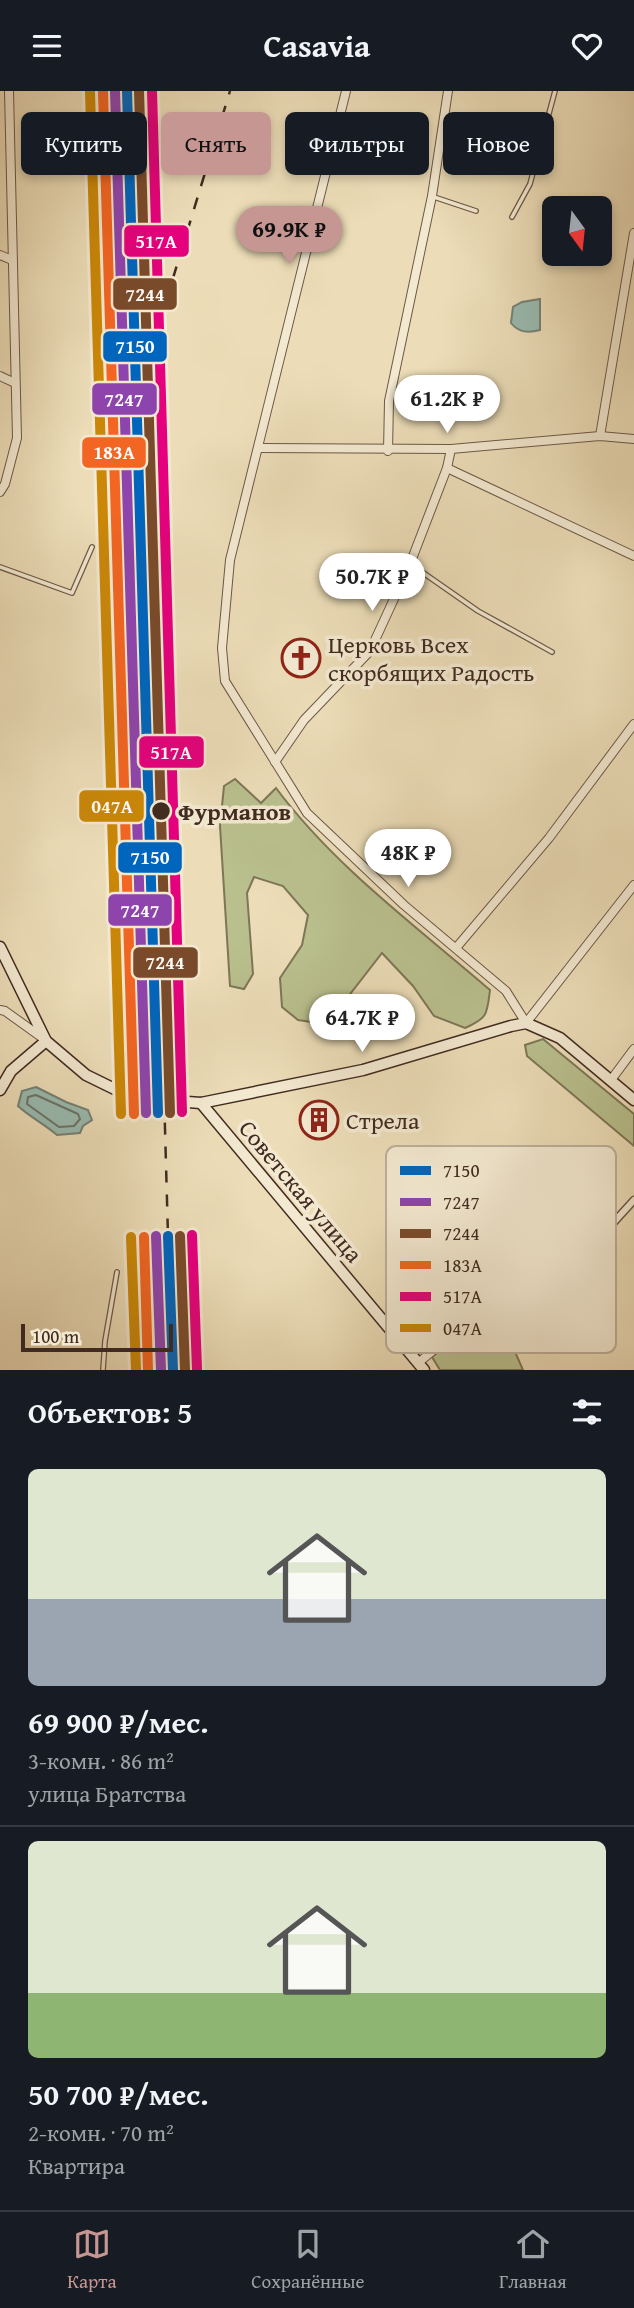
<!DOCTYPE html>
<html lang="ru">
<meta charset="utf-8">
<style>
:root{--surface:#171b24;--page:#20242c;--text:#f1f3f6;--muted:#9ea1a6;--line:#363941;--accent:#c59692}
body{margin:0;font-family:"Gentium Book Plus",serif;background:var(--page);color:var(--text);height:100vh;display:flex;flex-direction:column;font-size:26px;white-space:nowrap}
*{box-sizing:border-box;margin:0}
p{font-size:23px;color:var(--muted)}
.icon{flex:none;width:38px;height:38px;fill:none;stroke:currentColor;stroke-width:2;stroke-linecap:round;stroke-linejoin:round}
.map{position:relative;height:1279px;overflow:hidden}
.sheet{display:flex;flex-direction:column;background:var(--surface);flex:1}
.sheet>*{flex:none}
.guide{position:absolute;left:21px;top:21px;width:593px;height:63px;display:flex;gap:14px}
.needle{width:46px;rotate:165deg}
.fabs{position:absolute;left:542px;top:105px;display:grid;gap:14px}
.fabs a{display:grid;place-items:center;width:70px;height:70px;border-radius:10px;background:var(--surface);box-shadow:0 4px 10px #0003;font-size:35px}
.scale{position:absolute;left:21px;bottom:18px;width:152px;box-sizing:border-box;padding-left:7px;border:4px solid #412b20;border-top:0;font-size:19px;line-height:24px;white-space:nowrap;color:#412b20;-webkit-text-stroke:5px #f3e9d1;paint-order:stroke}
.price{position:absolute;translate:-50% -60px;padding:0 16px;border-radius:24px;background:#fff;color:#222;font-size:23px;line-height:46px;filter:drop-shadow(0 2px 4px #0008)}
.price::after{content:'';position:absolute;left:50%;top:42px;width:21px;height:16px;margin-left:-10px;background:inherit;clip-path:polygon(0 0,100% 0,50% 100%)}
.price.on{background:var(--accent);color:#111}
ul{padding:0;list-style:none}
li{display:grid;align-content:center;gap:14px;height:371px;padding:0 28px}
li+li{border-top:2px solid var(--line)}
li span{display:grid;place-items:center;height:217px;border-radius:10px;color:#555}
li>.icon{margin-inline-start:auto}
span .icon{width:126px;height:126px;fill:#fffc;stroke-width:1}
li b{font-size:30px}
h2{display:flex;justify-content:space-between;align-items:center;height:84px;padding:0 28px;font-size:30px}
.tag{padding:0 24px;border-radius:10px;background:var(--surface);box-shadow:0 4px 10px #0003;font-size:24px;line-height:63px}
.tag.on{background:var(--accent);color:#111}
header{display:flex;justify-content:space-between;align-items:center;height:91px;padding:0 28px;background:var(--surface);font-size:32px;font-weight:600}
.menu{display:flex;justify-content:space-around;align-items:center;height:98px;border-top:2px solid var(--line);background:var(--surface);font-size:19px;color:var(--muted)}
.menu a{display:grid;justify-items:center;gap:4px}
.menu .on{color:var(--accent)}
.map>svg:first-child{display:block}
.green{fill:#b9c08e;stroke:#7d7657;stroke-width:2}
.water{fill:#99bbb0;stroke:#768176;stroke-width:2}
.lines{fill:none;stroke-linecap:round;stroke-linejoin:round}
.shore{stroke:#6d7368;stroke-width:2}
.service-casing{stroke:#6c5846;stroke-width:6}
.pedestrian-casing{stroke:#6c5846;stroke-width:9}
.minor-casing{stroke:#6c5846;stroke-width:10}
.secondary-casing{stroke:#412b20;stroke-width:13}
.service{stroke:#f3e9d1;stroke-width:3.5}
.pedestrian{stroke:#f3e9d1;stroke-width:6}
.minor{stroke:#f3e9d1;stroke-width:8}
.secondary{stroke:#f3e9d1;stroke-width:10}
.rail{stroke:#412b20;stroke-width:2.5;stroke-dasharray:12 12;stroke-linecap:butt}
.rail-1-casing{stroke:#f3e9d1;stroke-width:16}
.rail-2-casing{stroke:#f3e9d1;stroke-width:16}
.rail-3-casing{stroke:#f3e9d1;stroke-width:16}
.rail-4-casing{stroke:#f3e9d1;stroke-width:16}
.rail-5-casing{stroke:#f3e9d1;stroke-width:16}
.rail-6-casing{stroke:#f3e9d1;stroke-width:16}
.rail-1{stroke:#0065bd;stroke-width:10}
.rail-2{stroke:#8e44ad;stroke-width:10}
.rail-3{stroke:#7a4b2a;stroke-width:10}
.rail-4{stroke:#f26522;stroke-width:10}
.rail-5{stroke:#e5007d;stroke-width:10}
.rail-6{stroke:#ca8708;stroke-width:10}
.stop-dot{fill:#412b20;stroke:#f3e9d1;stroke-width:2.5}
.labels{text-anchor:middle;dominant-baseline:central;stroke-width:7;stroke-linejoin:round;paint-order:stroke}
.poi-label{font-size:24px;fill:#412b20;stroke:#f3e9d1;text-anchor:start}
.stop-label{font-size:24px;font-weight:bold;fill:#412b20;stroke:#f3e9d1;text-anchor:start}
.street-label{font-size:24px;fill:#412b20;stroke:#f3e9d1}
.key{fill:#f3e9d1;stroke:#beb09c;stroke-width:2}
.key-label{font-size:19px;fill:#412b20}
.line-badge{stroke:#f3e9d1;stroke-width:2.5}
.badge-label{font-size:19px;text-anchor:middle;font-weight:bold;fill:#fff}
</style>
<header><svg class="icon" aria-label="menu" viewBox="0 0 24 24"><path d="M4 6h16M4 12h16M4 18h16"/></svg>Casavia<svg class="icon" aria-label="heart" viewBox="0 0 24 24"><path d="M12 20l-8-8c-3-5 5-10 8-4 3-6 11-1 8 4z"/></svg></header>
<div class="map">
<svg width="634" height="1279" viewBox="0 0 634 1279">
<rect width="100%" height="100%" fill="#ecddb8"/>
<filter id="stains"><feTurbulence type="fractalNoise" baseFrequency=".00286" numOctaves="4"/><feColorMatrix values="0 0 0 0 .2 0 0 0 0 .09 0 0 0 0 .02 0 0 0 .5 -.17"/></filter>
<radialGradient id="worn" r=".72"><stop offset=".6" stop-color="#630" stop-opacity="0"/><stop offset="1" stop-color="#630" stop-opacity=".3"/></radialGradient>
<!-- green -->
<g class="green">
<path d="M235,688L261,712L276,697C335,776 416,835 490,899C487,923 488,927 465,937L434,925L413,895L382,862L347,907L318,932L298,929L282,916L280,887L302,854L308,824L283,795L254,786L247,802L253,883L244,898L230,895L220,735L224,695Z"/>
<polygon points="543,948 634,1023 634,1055 527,965 525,954"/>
<polygon points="480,1233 505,1238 523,1279 440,1279 432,1266 459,1244"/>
</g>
<!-- water -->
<g class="water">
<path d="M540,208V239C529,242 519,242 511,232L513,216L522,211Z"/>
<path d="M36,996L66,1011L88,1019L92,1029L83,1035L80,1042L57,1044C44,1033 30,1026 18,1015L22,1000Z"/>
</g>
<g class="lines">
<!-- shore -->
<polygon class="shore" points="36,1004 78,1023 80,1028 74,1035 59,1036 27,1013 28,1006"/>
<defs>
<g id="service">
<polyline points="434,106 476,120"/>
<polyline points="512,126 530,93 555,0"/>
<polyline points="412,474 478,520 552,561"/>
<polyline points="0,476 72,502 92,456"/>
<polyline points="103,1279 105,1250 117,1181"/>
</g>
<polyline id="pedestrian" points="556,1195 634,1109"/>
<g id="minor">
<polyline points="346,0 230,469 222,557 225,590 307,722 404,814 506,900 526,932 634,794"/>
<polyline points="0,164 12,169"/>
<polyline points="0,285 15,292"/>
<polyline points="600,345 634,142"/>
<polyline points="259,357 451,358 600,345 634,348"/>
<polyline points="388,360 389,310 432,105 448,0"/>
<polyline points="447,377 634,465"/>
<polyline points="0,401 5,393 17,347 9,0"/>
<polyline points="275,671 304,629 370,560 410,473 447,377 451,358"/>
<polyline points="456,857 549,747 634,633"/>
<polyline points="0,919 5,920 44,948"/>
<polyline points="611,989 634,958"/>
<polyline points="418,1272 463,1235 484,1227 520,1224 550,1202 556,1195"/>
</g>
<g id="secondary">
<polyline points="0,856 46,950 86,984 133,1007 201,1012 363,979 511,935 526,932 560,947 634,1009"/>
<polyline points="0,999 11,980 46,950"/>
<polyline points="201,1012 424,1279"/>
</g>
</defs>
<!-- service casing -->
<use href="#service" class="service-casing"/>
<!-- pedestrian casing -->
<use href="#pedestrian" class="pedestrian-casing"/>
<!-- minor casing -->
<use href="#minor" class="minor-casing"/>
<!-- secondary casing -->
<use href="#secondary" class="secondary-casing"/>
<!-- service -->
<use href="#service" class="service"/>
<!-- pedestrian -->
<use href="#pedestrian" class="pedestrian"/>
<!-- minor -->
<use href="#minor" class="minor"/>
<!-- secondary -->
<use href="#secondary" class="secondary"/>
<!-- rail -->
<g class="rail">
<polyline points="136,0 168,1145"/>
<polyline points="166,210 230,0"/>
</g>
<defs>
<g id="rail-1">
<polyline points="127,0 158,1022"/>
<polyline points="168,1145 173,1279"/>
</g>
<g id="rail-2">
<polyline points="115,0 146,1022"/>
<polyline points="156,1145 161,1279"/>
</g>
<g id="rail-3">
<polyline points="139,0 170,1022"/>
<polyline points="180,1145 185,1279"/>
</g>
<g id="rail-4">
<polyline points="103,1 134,1023"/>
<polyline points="144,1146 148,1279"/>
</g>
<g id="rail-5">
<polyline points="152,0 182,1021"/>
<polyline points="192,1144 197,1278"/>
</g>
<g id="rail-6">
<polyline points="90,1 121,1023"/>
<polyline points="131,1146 136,1279"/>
</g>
</defs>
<!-- rail-1 casing -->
<use href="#rail-1" class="rail-1-casing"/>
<!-- rail-2 casing -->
<use href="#rail-2" class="rail-2-casing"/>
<!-- rail-3 casing -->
<use href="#rail-3" class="rail-3-casing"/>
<!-- rail-4 casing -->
<use href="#rail-4" class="rail-4-casing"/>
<!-- rail-5 casing -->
<use href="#rail-5" class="rail-5-casing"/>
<!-- rail-6 casing -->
<use href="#rail-6" class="rail-6-casing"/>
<!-- rail-1 -->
<use href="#rail-1" class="rail-1"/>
<!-- rail-2 -->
<use href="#rail-2" class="rail-2"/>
<!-- rail-3 -->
<use href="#rail-3" class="rail-3"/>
<!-- rail-4 -->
<use href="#rail-4" class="rail-4"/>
<!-- rail-5 -->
<use href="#rail-5" class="rail-5"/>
<!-- rail-6 -->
<use href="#rail-6" class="rail-6"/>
</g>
<!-- icons -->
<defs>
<symbol id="church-ring" viewBox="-11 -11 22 22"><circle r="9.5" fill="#f3e9d1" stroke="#8f2418" stroke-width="1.5"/><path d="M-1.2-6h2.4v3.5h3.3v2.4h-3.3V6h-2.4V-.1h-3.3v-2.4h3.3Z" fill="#8f2418"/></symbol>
<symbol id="building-ring" viewBox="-11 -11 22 22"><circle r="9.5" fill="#f3e9d1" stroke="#8f2418" stroke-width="1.5"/><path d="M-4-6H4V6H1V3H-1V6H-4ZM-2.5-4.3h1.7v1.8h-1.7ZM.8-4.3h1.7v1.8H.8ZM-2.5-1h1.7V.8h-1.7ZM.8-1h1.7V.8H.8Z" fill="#8f2418"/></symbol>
</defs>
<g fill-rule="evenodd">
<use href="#church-ring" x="279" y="545" width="44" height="44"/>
<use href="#building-ring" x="297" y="1007" width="44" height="44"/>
</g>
<!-- markers -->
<circle class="stop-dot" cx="161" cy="720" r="10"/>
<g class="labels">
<!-- poi labels -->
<g class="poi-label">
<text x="328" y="553">Церковь Всех<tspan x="328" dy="28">скорбящих Радость</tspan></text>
<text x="346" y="1029">Стрела</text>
</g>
<!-- stop labels -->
<g class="stop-label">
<text x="178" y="720">Фурманов</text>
</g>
<!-- street labels -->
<g class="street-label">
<text transform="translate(301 1100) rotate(50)">Советская улица</text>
</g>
</g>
<!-- legend -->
<rect x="386" y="1055" width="230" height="207" rx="10" class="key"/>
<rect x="400" y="1075" width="31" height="9" fill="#0065bd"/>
<rect x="400" y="1107" width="31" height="8" fill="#8e44ad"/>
<rect x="400" y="1138" width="31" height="9" fill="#7a4b2a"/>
<rect x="400" y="1170" width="31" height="8" fill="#f26522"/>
<rect x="400" y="1201" width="31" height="9" fill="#e5007d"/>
<rect x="400" y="1233" width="31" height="8" fill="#ca8708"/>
<g class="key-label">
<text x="443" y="1086">7150</text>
<text x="443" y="1118">7247</text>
<text x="443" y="1149">7244</text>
<text x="443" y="1181">183А</text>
<text x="443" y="1212">517А</text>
<text x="443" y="1244">047А</text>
</g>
<g class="line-badge">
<rect x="123" y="133" width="67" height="34" rx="7" fill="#e5007d"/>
<rect x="112" y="186" width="66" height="34" rx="7" fill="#7a4b2a"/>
<rect x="102" y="239" width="66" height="33" rx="7" fill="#0065bd"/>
<rect x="91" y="291" width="67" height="34" rx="7" fill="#8e44ad"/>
<rect x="81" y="345" width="66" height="33" rx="7" fill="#f26522"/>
<rect x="138" y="644" width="67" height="34" rx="7" fill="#e5007d"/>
<rect x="78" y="698" width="67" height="34" rx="7" fill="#ca8708"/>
<rect x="117" y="750" width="66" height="33" rx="7" fill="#0065bd"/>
<rect x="107" y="802" width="66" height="34" rx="7" fill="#8e44ad"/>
<rect x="132" y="855" width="67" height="33" rx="7" fill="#7a4b2a"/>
</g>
<g class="badge-label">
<text x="156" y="157">517А</text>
<text x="145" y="210">7244</text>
<text x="135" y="262">7150</text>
<text x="124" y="315">7247</text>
<text x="114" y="368">183А</text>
<text x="171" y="668">517А</text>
<text x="112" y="722">047А</text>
<text x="150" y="773">7150</text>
<text x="140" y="826">7247</text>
<text x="165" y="878">7244</text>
</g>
<rect width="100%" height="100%" filter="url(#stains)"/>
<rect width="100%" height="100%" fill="url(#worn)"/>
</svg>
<div class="fabs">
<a><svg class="needle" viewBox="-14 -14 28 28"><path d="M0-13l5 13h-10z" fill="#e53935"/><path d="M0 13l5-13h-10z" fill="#9ea1a6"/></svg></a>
</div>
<div class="scale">100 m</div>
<b class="price on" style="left:289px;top:175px">69.9K ₽</b>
<b class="price" style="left:447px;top:344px">61.2K ₽</b>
<b class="price" style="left:372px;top:522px">50.7K ₽</b>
<b class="price" style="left:408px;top:798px">48K ₽</b>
<b class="price" style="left:362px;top:963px">64.7K ₽</b>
<div class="guide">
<a class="tag">Купить</a>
<a class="tag on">Снять</a>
<a class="tag">Фильтры</a>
<a class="tag">Новое</a>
</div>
</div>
<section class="sheet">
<h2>Объектов: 5<svg class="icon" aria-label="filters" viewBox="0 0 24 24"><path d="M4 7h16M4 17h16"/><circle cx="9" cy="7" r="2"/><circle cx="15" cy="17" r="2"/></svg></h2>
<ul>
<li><span style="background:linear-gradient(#dfe7d0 60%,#9aa5b1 0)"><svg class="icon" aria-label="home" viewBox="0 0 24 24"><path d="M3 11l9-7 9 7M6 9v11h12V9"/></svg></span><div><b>69 900 ₽/мес.</b><p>3-комн. · 86 m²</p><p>улица Братства</p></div></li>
<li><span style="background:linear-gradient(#dfe7d0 70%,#8fb573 0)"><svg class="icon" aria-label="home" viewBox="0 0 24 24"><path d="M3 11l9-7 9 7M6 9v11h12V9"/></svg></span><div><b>50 700 ₽/мес.</b><p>2-комн. · 70 m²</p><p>Квартира</p></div></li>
</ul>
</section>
<nav class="menu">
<a class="on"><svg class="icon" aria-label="map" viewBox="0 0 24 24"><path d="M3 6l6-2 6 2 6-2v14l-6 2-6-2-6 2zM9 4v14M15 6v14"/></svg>Карта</a>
<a><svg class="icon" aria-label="saved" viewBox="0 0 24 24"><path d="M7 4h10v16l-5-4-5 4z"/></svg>Сохранённые</a>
<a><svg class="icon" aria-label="home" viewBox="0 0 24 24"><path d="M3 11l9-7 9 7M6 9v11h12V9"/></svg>Главная</a>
</nav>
